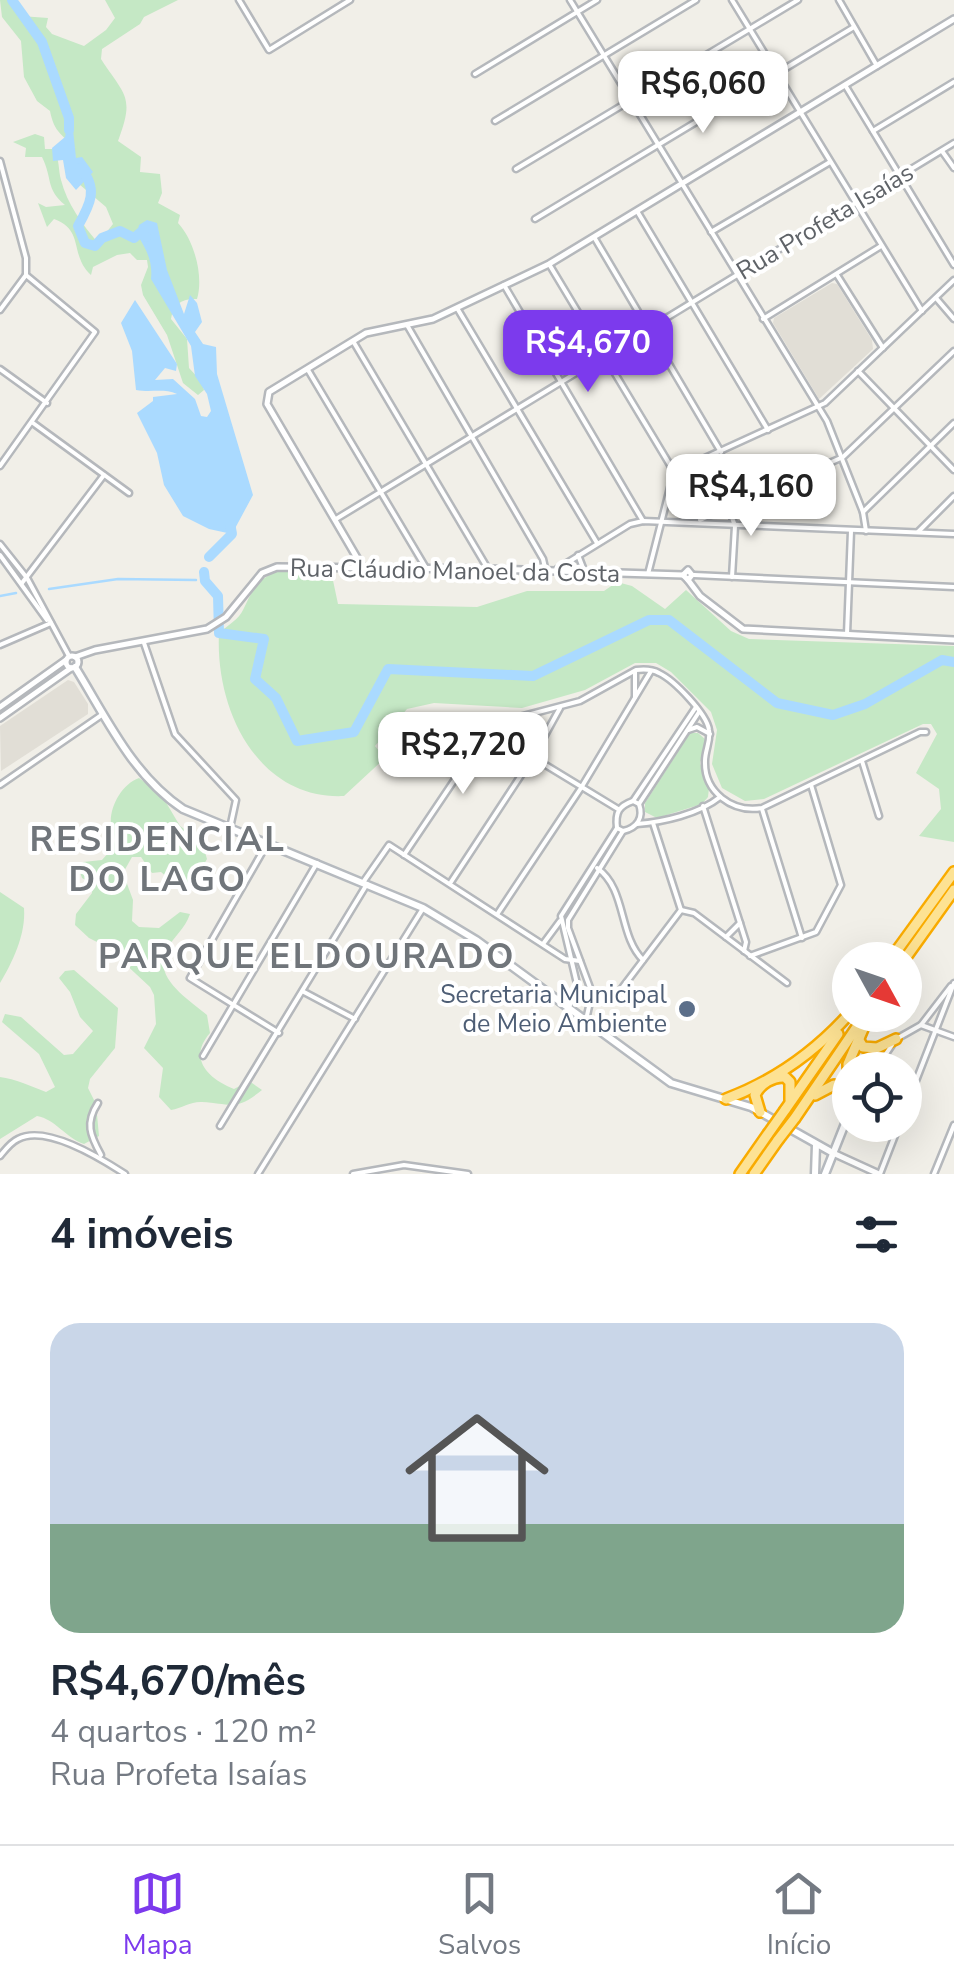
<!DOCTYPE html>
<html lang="pt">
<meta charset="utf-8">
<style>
:root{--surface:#fff;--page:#f2f2f3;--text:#1f2937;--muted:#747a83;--line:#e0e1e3;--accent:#7c3aed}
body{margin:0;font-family:"Nunito Sans",sans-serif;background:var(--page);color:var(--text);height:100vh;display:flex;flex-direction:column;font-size:38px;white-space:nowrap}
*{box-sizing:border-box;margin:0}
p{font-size:32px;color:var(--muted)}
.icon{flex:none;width:55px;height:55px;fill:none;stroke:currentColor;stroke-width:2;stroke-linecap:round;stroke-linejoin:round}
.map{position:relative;height:1174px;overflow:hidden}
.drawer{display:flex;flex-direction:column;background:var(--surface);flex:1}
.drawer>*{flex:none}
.needle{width:65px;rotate:130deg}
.controls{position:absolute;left:832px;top:942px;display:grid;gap:20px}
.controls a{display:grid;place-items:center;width:90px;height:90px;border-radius:50%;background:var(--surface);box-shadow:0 10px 40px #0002;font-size:50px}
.price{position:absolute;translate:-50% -85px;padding:0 22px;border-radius:20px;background:#fff;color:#222;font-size:32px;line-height:65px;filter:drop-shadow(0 2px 5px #0008)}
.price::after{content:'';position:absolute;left:50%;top:60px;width:30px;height:22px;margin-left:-15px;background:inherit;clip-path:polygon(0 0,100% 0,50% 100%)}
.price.current{background:var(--accent);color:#fff}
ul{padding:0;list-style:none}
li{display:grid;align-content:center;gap:20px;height:530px;padding:0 50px}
li span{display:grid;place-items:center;height:310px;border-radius:30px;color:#555}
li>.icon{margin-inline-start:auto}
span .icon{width:180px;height:180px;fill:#fffc;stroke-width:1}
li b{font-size:42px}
h2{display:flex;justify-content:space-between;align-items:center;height:120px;padding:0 50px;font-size:42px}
.tab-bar{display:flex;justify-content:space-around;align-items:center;height:140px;border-top:2px solid var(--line);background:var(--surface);font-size:28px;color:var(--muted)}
.tab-bar a{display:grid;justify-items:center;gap:5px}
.tab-bar .current{color:var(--accent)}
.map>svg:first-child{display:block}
.education{fill:#e1ded6}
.green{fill:#c5e8c5}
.water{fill:#aadaff}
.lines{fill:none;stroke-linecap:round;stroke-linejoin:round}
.stream{stroke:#aadaff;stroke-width:2.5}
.river{stroke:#aadaff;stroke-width:10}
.minor-casing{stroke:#b5b8bc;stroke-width:9}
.tertiary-casing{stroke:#b5b8bc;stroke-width:10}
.secondary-casing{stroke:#b6babf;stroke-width:11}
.motorway-casing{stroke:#f9ab00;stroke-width:14}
.minor{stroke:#fff;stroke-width:4}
.tertiary{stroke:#fff;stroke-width:5}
.secondary{stroke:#fff;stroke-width:6}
.motorway{stroke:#fde293;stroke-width:9}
.motorway-bridge-casing{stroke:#f9ab00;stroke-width:14;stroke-linecap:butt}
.motorway-bridge{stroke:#fde293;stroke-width:9}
.service-dot{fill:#5c6f8a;stroke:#fff;stroke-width:4}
.labels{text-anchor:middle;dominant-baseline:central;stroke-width:8;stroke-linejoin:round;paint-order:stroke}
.street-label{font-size:25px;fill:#5f6368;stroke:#fff}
.service-label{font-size:25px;fill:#4e5e75;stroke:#fff;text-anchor:end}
.district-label{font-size:35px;font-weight:bold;letter-spacing:2.5px;fill:#70757a;stroke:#fff}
</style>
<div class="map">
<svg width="954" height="1174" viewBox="0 0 954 1174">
<rect width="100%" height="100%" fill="#f1efe8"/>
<!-- education -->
<g class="education">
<polygon points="832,283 837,284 872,340 873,349 819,399 773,323 774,318"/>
<polygon points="68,680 74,682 88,704 88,714 1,771 0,726"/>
</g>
<!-- green -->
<g class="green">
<path d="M0,0H11L21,16L48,18L46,27L52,34L84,46L106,30L115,18L105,0H178L144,17L140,24L102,49L101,59C125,96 135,96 118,141L141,157L140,172L160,174L162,193L158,203L180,215L178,223C194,240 204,276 197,299C182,298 173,304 171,319L187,339L189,368L201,381L204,390L198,395L183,383L167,335L143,295L141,285L148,267L147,260H137L130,253L117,255L93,267L91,275C69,255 85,230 54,219L47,227L38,203L46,207L65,205C45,188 53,179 42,157H25L26,148L13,142L35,134L44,137L45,149H54C60,161 58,169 61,180C67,204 83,225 98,243L113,224L106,207L79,184L74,146C59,133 54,130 50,111L37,101L24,77L21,41L2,17Z"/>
<path d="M281,570L331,571L338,604L477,607L527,591H604L617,582L632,586L665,609L686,590L731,631L749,639L954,646V842L919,836L941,809L939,789L916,773L937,734L931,724H923L764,799L745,801L722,788L712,764L717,730L711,712L671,672L656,663H635L585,690L522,708L434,703L407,709L375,746L385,758L344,796C258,800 215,710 219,633C227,626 239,619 243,610C254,588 256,579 281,570Z"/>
<polygon points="690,733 698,733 706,740 700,763 709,788 708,797 702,804 657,818 645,812 645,803"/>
<path d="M139,778L161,794L180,826L202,842L207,859L195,880L185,886L176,885L161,872L152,873L141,857H132L123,873L133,900L132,921L139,927L159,928L180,912L190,914C185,929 174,936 167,949C151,977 189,1000 207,1015L210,1033C188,1058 207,1078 234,1089L249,1081L262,1090C236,1111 232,1104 202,1102C192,1101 182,1108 171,1110L159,1097L163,1068L144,1048L156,1024L154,995L150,987L107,947L89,938L75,925L76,914L92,893L91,883L82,878L79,869L83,862L102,860C107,854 114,848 115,840C115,836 112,829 111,825C109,807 122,784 139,778Z"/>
<path d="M0,892L24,908C26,934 13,961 0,983Z"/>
<path d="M74,970L118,1008L115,1048L90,1079L88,1088L96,1104L99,1136L84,1144C66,1138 55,1119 37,1116L0,1139V1077C15,1079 31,1086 46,1092L55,1087L39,1054L2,1022L5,1014L21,1017L64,1055L73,1054L93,1031L80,1017L70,992L59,978L65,971Z"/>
</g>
<!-- water -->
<g class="water">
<polygon points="69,118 72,120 76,158 82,157 93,172 76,190 66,178 63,160 53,161 52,148 65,137"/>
<path d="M147,220L157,223L167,270L184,314L190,295L197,303L202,322L195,332L203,344L216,347L217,374L253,495L232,534L209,529L183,516L164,485L157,453L137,413L153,401V397L177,394C163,388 151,393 136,390L132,351L121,323L135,300L177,364L176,371L165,368L155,380L173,379L195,399L201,416L207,417L211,411L207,394L195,376L191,346L151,279C153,261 146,249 137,234L139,225Z"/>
</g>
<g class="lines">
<!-- stream -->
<g class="stream">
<polyline points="49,589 118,579 196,580"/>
<polyline points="0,596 16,593"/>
</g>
<!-- river -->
<g class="river">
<polyline points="12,0 42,42 69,118 69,130"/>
<path d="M80,168C99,188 90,205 78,226L85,243L95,246L102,238L120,231L134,238L141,232L146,237"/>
<polyline points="209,557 232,534 230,523"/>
<polyline points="204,572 205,581 218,596 219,633 264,639 255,679 276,698 297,741 354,732 388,669 533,676 649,620 669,620 777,703 833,715 865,704 942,660 954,662"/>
</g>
<defs>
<g id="minor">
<polyline points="239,0 269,50 350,0"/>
<polyline points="570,0 827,421 863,512 866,531"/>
<polyline points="732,0 922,311"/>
<polyline points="839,0 877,66"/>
<polyline points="475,74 597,0"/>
<polyline points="845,85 954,265"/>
<polyline points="495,121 696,0"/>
<polyline points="873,131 954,82"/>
<polyline points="942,151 954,168"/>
<polyline points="0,161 26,258 26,275 95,332 0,466"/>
<polyline points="516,169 798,0"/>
<polyline points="637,211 768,430"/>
<polyline points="535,219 854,27"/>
<polyline points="711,232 830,162"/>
<polyline points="594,237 721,452"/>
<polyline points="549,264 673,470"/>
<polyline points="837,275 883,348"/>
<polyline points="504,285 643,521"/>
<polyline points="936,298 954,319"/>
<polyline points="457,308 597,543"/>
<polyline points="0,310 26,275"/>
<polyline points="763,319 881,246"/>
<polyline points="407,325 543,559 546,572"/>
<polyline points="353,341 488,569"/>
<polyline points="0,369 47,403"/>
<polyline points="308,370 426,568"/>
<polyline points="858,371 954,470"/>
<polyline points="33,423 129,493"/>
<polyline points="728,506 735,526 732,577"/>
<polyline points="863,512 954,423"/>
<polyline points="336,519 954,143"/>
<polyline points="700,520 843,457 954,351"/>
<polyline points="918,532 954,496"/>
<polyline points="0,544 27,578 69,656"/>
<polyline points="0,555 47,620"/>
<polyline points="578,555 585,573"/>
<polyline points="557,569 630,524 643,521 954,534"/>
<polyline points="648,574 674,472 825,403 954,280"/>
<polyline points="694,575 954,587"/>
<polyline points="22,583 104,475"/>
<polyline points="847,634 851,531"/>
<polyline points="144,643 175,734 236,800 230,828"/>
<polyline points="0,645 51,623"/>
<polyline points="635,697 635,672"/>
<polyline points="504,721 508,741"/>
<polyline points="488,730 618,809"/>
<polyline points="688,730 697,727 710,734"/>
<polyline points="862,761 879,816"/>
<polyline points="0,785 103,714"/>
<polyline points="633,801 696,707"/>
<path d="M633,801L639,804C644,818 637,828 623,831L617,828C615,812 619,806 633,801Z"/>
<polyline points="639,804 699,712"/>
<polyline points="703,806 746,942 744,951"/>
<polyline points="762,809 802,938"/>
<polyline points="653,823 681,910"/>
<path d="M637,824C663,822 699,814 720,797"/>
<polyline points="267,844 190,978 279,1033"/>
<path d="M404,855L488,730L504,721L580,701L636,670C644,669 652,669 659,673C674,680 707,714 709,730C711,741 705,750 705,761C704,792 732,813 762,808L920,732H926"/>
<path d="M597,868C627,889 618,935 643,960"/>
<polyline points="364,881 389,845 565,959 580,961"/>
<polyline points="451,882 533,757 560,708"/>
<polyline points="681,910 694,913 787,983"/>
<polyline points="498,913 581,788 651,671"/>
<polyline points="726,937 740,923"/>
<polyline points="543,944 560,921"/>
<polyline points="750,956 816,932 841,885 811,785"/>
<polyline points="304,992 355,1019"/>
<polyline points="616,996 681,910"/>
<polyline points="569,1007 578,988 561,916 617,828"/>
<polyline points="586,1020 592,993 568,928 568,920 623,831"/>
<polyline points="921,1025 954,1037"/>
<polyline points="898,1038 921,1025 951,986"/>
<polyline points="203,1056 317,863"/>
<polyline points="875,1070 892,1045"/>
<path d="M98,1103C85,1123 90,1135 101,1155"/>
<polyline points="905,1109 954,983"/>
<polyline points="220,1126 367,884"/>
<path d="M0,1156C5,1150 11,1142 18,1139C46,1124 102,1159 125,1174"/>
<polyline points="258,1174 422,910"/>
<polyline points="353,1174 404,1165 468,1174"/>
<polyline points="880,1174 899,1125"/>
<polyline points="934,1174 954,1125"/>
</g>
<g id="tertiary">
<polyline points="363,568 267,404 269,392 366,333 433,319 549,264 954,19"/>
<polygon points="688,570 692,575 688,580 683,575"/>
<polyline points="688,580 700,596 743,629 954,640"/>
<circle cx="72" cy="662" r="6"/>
<polyline points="75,657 95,650 207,629 226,617 262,573 277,567 488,569 683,575"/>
<polyline points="0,707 66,660"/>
<polyline points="0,718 71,668"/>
<polyline points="833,1153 879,1174"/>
</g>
<g id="secondary">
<path d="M75,667C106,717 132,775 183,809L423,908L476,940L671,1083L751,1107L833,1153"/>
<polyline points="815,1174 816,1145"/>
<polyline points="825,1174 850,1111"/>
</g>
<g id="motorway">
<polyline points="890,960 954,872"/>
<polyline points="904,960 954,890"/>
<polyline points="858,1039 863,1047 877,1048 896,1039"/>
<polyline points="815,1095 834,1085 846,1095"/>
<path d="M726,1099C774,1081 816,1051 850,1013"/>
<polyline points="849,1100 848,1064 866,1022"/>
<polyline points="785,1110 838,1034"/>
<path d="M760,1112L755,1095C760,1084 773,1076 785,1077L790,1082V1100"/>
<polyline points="795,1118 865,1015"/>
<polyline points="740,1174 768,1134"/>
<polyline points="754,1174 778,1140"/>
</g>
</defs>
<!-- minor casing -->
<use href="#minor" class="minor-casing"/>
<!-- tertiary casing -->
<use href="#tertiary" class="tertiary-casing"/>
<!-- secondary casing -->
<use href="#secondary" class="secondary-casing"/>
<!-- motorway casing -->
<use href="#motorway" class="motorway-casing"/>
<!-- minor -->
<use href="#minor" class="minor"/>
<!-- tertiary -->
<use href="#tertiary" class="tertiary"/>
<!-- secondary -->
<use href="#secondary" class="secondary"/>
<!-- motorway -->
<use href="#motorway" class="motorway"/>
<defs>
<g id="motorway-bridge">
<polyline points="768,1134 785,1110"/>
<polyline points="778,1140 795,1118"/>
</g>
</defs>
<!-- motorway-bridge casing -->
<use href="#motorway-bridge" class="motorway-bridge-casing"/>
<!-- motorway-bridge -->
<use href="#motorway-bridge" class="motorway-bridge"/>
</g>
<!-- markers -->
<circle class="service-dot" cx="687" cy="1009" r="10"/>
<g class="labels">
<!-- street labels -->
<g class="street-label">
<text transform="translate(825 222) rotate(-31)">Rua Profeta Isaías</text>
<text transform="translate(455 571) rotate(1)">Rua Cláudio Manoel da Costa</text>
</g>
<!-- service labels -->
<g class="service-label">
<text x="667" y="995">Secretaria Municipal<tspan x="667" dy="29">de Meio Ambiente</tspan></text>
</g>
<!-- district labels -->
<g class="district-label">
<text x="158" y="839">RESIDENCIAL<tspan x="158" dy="40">DO LAGO</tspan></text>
<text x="307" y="956">PARQUE ELDOURADO</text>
</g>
</g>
</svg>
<div class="controls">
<a><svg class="needle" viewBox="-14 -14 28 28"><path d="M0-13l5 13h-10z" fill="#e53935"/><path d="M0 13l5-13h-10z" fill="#747a83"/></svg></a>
<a><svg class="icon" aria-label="locate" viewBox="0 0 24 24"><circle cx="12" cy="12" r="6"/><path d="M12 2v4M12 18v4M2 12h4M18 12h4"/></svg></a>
</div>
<b class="price" style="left:703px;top:136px">R$6,060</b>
<b class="price current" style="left:588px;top:395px">R$4,670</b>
<b class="price" style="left:751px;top:539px">R$4,160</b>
<b class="price" style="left:463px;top:797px">R$2,720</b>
</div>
<section class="drawer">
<h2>4 imóveis<svg class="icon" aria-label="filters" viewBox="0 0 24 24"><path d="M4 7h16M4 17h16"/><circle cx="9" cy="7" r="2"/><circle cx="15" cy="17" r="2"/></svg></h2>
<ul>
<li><span style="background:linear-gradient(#c9d6e8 65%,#7fa58c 0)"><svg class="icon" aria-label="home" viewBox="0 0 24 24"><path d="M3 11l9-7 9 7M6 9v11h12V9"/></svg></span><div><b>R$4,670/mês</b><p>4 quartos · 120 m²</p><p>Rua Profeta Isaías</p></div></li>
</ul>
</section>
<nav class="tab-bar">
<a class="current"><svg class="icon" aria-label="map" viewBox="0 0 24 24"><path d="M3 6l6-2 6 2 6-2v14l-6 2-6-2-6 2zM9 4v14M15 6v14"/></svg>Mapa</a>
<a><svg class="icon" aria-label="saved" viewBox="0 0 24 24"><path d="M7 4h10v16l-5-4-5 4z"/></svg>Salvos</a>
<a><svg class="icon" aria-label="home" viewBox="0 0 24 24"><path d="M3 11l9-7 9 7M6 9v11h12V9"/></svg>Início</a>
</nav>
